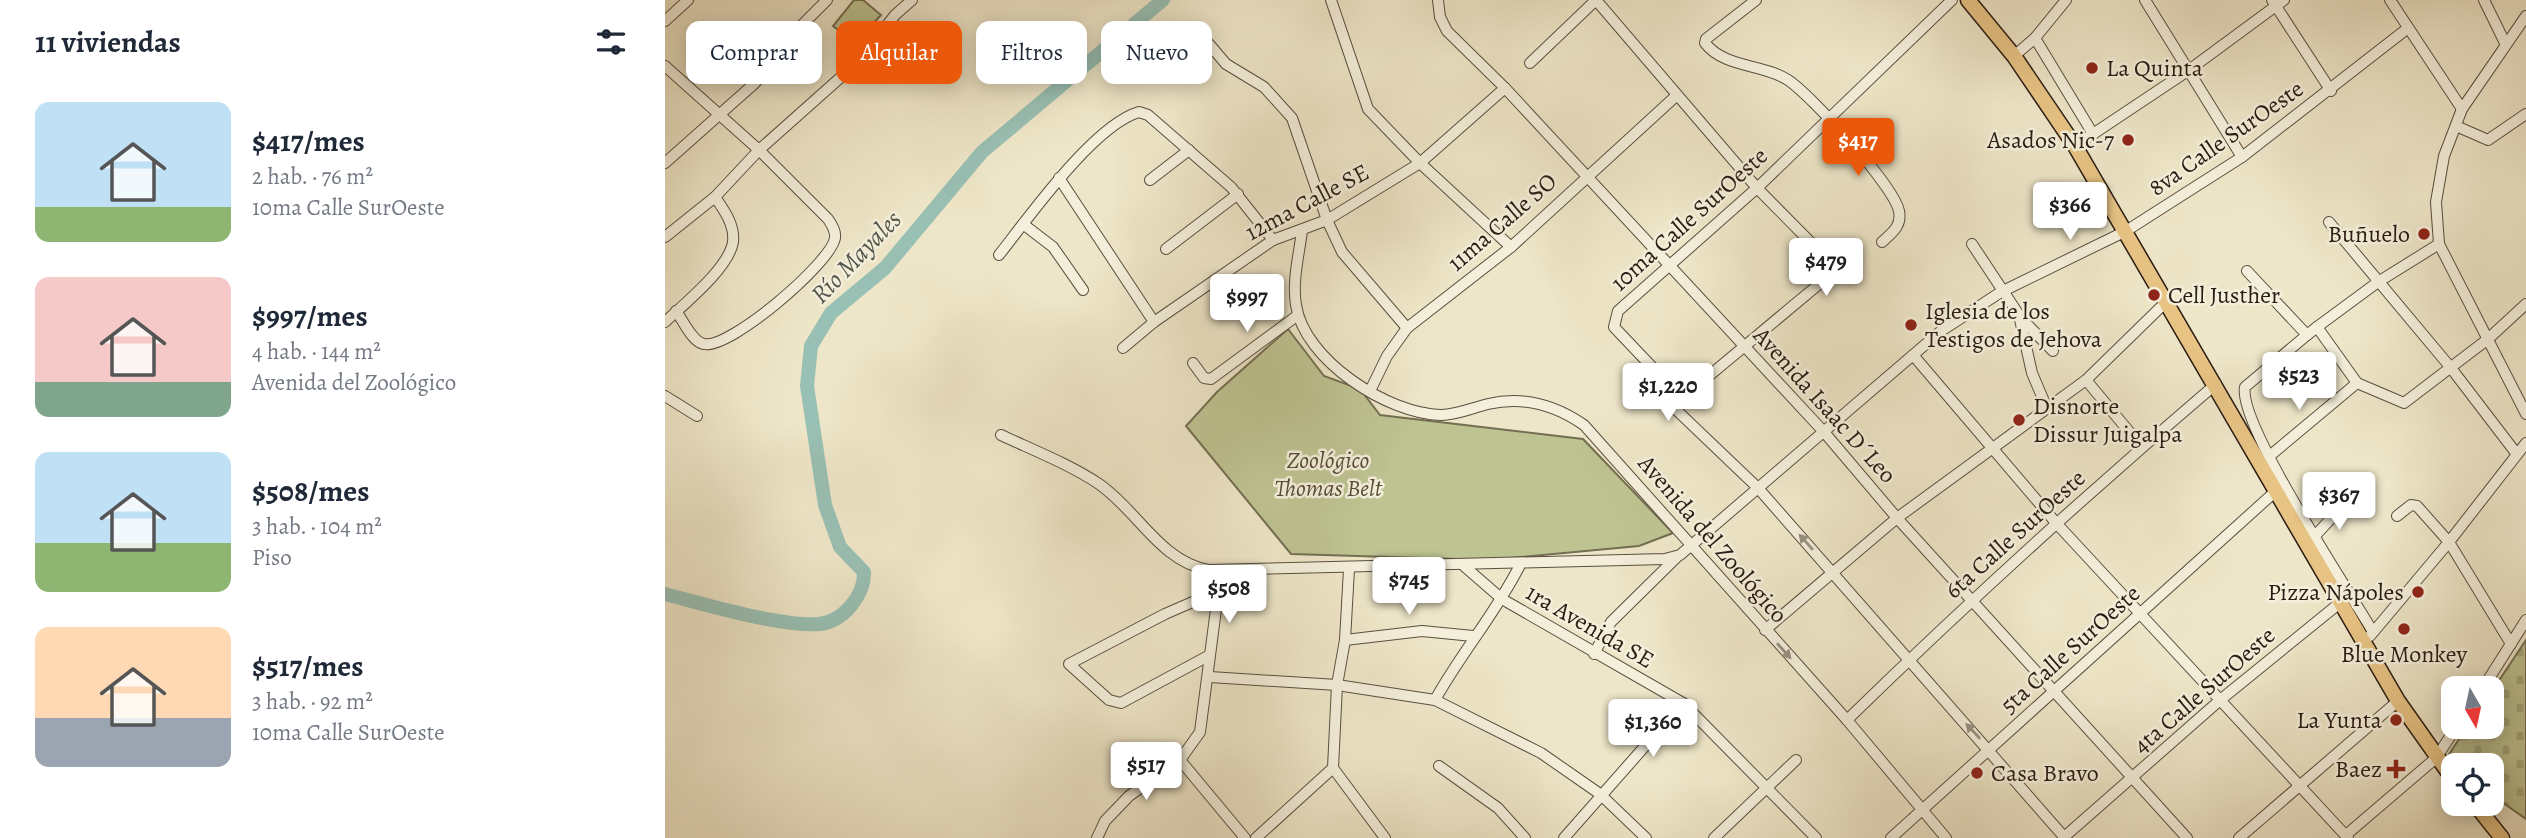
<!DOCTYPE html>
<html lang="es">
<meta charset="utf-8">
<style>
:root{--surface:#fff;--page:#f2f2f3;--text:#1f2937;--muted:#747a83;--accent:#ea580c}
body{margin:0;font-family:Alegreya,serif;background:var(--page);color:var(--text);height:100vh;display:flex;flex-direction:column;font-size:26px;white-space:nowrap}
*{box-sizing:border-box;margin:0}
p{font-size:23px;color:var(--muted)}
.icon{flex:none;width:38px;height:38px;fill:none;stroke:currentColor;stroke-width:2;stroke-linecap:round;stroke-linejoin:round}
.map{position:relative;flex:1;overflow:hidden}
.panel{display:flex;flex-direction:column;background:var(--surface);width:665px}
.panel>*{flex:none}
.hud{position:absolute;left:21px;top:21px;width:665px;height:63px;display:flex;gap:14px}
.needle{width:46px;rotate:171deg}
.buttons{position:absolute;left:1776px;top:676px;display:grid;gap:14px}
.buttons a{display:grid;place-items:center;width:63px;height:63px;border-radius:14px;background:var(--surface);box-shadow:0 4px 18px #0003;font-size:35px}
.price{position:absolute;translate:-50% -60px;padding:0 16px;border-radius:7px;background:#fff;color:#222;font-size:23px;line-height:46px;filter:drop-shadow(0 2px 4px #0008)}
.price::after{content:'';position:absolute;left:50%;top:42px;width:21px;height:16px;margin-left:-10px;background:inherit;clip-path:polygon(0 0,100% 0,50% 100%)}
.price.active{background:var(--accent);color:#fff}
ul{padding:0;list-style:none}
li{display:flex;align-items:center;gap:21px;height:175px;padding:0 35px}
li span{display:grid;place-items:center;flex:none;width:196px;height:140px;border-radius:14px;color:#555}
li>.icon{margin-inline-start:auto}
span .icon{width:84px;height:84px;fill:#fffc;stroke-width:1}
li b{font-size:30px}
h2{display:flex;justify-content:space-between;align-items:center;height:84px;padding:0 35px;font-size:30px}
.tag{padding:0 24px;border-radius:14px;background:var(--surface);box-shadow:0 4px 18px #0003;font-size:24px;line-height:63px}
.tag.active{background:var(--accent);color:#fff}
main{display:flex;flex:1;min-height:0}
.map>svg:first-child{display:block}
.green{fill:#bec392;stroke:#746f52;stroke-width:2}
.cemetery{fill:url(#cemetery-stones);stroke:#746f52;stroke-width:2}
.lines{fill:none;stroke-linecap:round;stroke-linejoin:round}
.river{stroke:#99c0b4;stroke-width:14}
.minor-casing{stroke:#5b4e40;stroke-width:12}
.highway-casing{stroke:#2a1b13;stroke-width:17}
.minor{stroke:#f4efdb;stroke-width:10}
.highway{stroke:#e7c384;stroke-width:14}
.oneway{fill:#999081}
.poi-dot{fill:#8f2418;stroke:#f4efdb;stroke-width:2.5}
.labels{text-anchor:middle;dominant-baseline:central;stroke-width:5;stroke-linejoin:round;paint-order:stroke}
.poi-label{font-size:24px;fill:#2a1b13;stroke:#f4efdb;text-anchor:start}
.street-label{font-size:24px;fill:#2a1b13;stroke:#f4efdb}
.park-label{font-size:24px;font-style:italic;fill:#564d39;stroke:#f4efdb}
.water-label{font-size:26px;font-style:italic;fill:#51554b;stroke:#f4efdb}
</style>
<main>
<section class="panel">
<h2>11 viviendas<svg class="icon" aria-label="filters" viewBox="0 0 24 24"><path d="M4 7h16M4 17h16"/><circle cx="9" cy="7" r="2"/><circle cx="15" cy="17" r="2"/></svg></h2>
<ul>
<li><span style="background:linear-gradient(#bfe0f5 75%,#8fb573 0)"><svg class="icon" aria-label="home" viewBox="0 0 24 24"><path d="M3 11l9-7 9 7M6 9v11h12V9"/></svg></span><div><b>$417/mes</b><p>2 hab. · 76 m²</p><p>10ma Calle SurOeste</p></div></li>
<li><span style="background:linear-gradient(#f6c9c9 75%,#7fa58c 0)"><svg class="icon" aria-label="home" viewBox="0 0 24 24"><path d="M3 11l9-7 9 7M6 9v11h12V9"/></svg></span><div><b>$997/mes</b><p>4 hab. · 144 m²</p><p>Avenida del Zoológico</p></div></li>
<li><span style="background:linear-gradient(#bfe0f5 65%,#8fb573 0)"><svg class="icon" aria-label="home" viewBox="0 0 24 24"><path d="M3 11l9-7 9 7M6 9v11h12V9"/></svg></span><div><b>$508/mes</b><p>3 hab. · 104 m²</p><p>Piso</p></div></li>
<li><span style="background:linear-gradient(#ffd9b3 65%,#9aa5b1 0)"><svg class="icon" aria-label="home" viewBox="0 0 24 24"><path d="M3 11l9-7 9 7M6 9v11h12V9"/></svg></span><div><b>$517/mes</b><p>3 hab. · 92 m²</p><p>10ma Calle SurOeste</p></div></li>
</ul>
</section>
<div class="map">
<svg width="1861" height="838" viewBox="0 0 1861 838">
<defs>
<pattern id="cemetery-stones" width="16" height="16" patternUnits="userSpaceOnUse" patternTransform="scale(1.75)"><rect width="16" height="16" fill="#bec392"/><path d="M2 7V4a2 2 0 0 1 4 0v3zM10 15v-3a2 2 0 0 1 4 0v3z" fill="#a3a77d"/></pattern>
</defs>
<rect width="100%" height="100%" fill="#eee6c8"/>
<filter id="stains"><feTurbulence type="fractalNoise" baseFrequency=".00286" numOctaves="4"/><feColorMatrix values="0 0 0 0 .2 0 0 0 0 .09 0 0 0 0 .02 0 0 0 .5 -.17"/></filter>
<radialGradient id="worn" r=".72"><stop offset=".6" stop-color="#630" stop-opacity="0"/><stop offset="1" stop-color="#630" stop-opacity=".3"/></radialGradient>
<!-- green -->
<g class="green">
<polygon points="189,0 198,0 216,15 190,43 168,26"/>
<polygon points="623,329 659,376 695,389 715,415 918,439 1008,533 974,546 825,560 626,554 521,426 552,392"/>
</g>
<!-- cemetery -->
<polygon class="cemetery" points="1861,640 1861,819 1827,795 1827,765 1792,765 1782,757 1803,726 1827,726 1827,691"/>
<g class="lines">
<!-- river -->
<path class="river" d="M0,594C39,604 116,627 154,624C178,622 200,595 199,572L175,547L160,505L142,386L146,346L166,313L220,268L317,152L498,0"/>
<defs>
<g id="minor">
<polyline points="666,0 703,109 755,163 846,247"/>
<polyline points="773,0 775,17 782,31 840,88 1159,432 1232,518 1522,838"/>
<path d="M1091,0L1041,39L1040,43C1059,68 1099,64 1123,80C1147,96 1229,186 1234,211C1237,226 1227,233 1217,242"/>
<polyline points="1287,0 1092,188 953,311 949,327 987,367 1003,402 1093,488 1400,838"/>
<polyline points="1480,0 1577,157"/>
<polyline points="1607,0 1666,91"/>
<polyline points="1725,0 1797,109"/>
<polyline points="1819,0 1840,43"/>
<polyline points="1861,16 1797,109 1779,156 1771,202 1774,244 1861,414"/>
<polyline points="0,21 23,0"/>
<polyline points="1370,38 1428,134"/>
<polyline points="544,44 561,64 599,87 627,118 662,220 677,252 742,328"/>
<polyline points="1349,56 1370,38 1401,0"/>
<polyline points="865,63 931,0 1092,188 1165,262 1168,269 1165,275 1027,390"/>
<polyline points="0,66 94,150 194,61 230,15 247,0"/>
<polyline points="1791,126 1823,140 1861,114"/>
<polyline points="1410,146 1524,70 1619,0"/>
<polyline points="0,163 90,83 134,28 162,0"/>
<polyline points="394,178 489,322"/>
<polyline points="485,180 524,150"/>
<polyline points="1664,222 1786,368 1851,453"/>
<polyline points="358,224 388,247 418,290"/>
<path d="M637,231C634,255 627,281 631,305C639,360 723,414 776,415C792,415 807,408 823,404C857,396 890,405 919,425L1182,720L1281,838"/>
<path d="M0,237L50,197L94,150L163,219C167,225 171,231 170,238C166,263 64,350 39,344C27,342 18,320 11,311"/>
<polyline points="1307,244 1354,315 1367,373 1381,406"/>
<polyline points="501,249 573,194"/>
<path d="M334,255C364,217 429,125 474,112L483,115L566,187L608,240"/>
<polyline points="1582,271 1642,335 1652,327 1692,383 1739,403 1823,339 1861,304"/>
<polyline points="1354,316 1388,351"/>
<path d="M0,322C19,304 64,268 68,242C70,225 59,210 50,197"/>
<polyline points="1652,327 1713,282 1774,244"/>
<path d="M1642,335L1580,387C1572,423 1685,592 1708,632"/>
<polyline points="458,348 489,322 608,240 662,220 755,163 840,88"/>
<polyline points="1248,355 1392,524 1683,838"/>
<polyline points="528,363 539,378 546,379 633,315"/>
<polyline points="1421,380 1477,447"/>
<polyline points="705,391 722,356 742,328 846,247 1011,96"/>
<polyline points="0,396 32,416"/>
<path d="M336,435C368,450 404,464 434,484C472,510 495,561 543,570L1000,559L1015,555L1276,331L1336,292L1461,231L1577,157L1743,28"/>
<polyline points="1601,459 1692,383"/>
<polyline points="1648,538 1683,500"/>
<polyline points="799,566 837,599 1018,703 1151,838"/>
<polyline points="684,569 680,640 672,685 668,768 720,838"/>
<polyline points="1100,630 1232,518 1421,380 1502,301"/>
<polyline points="1705,636 1784,542 1752,506 1746,505 1732,516"/>
<polyline points="680,640 757,631 808,636"/>
<polyline points="1846,644 1784,542 1861,443"/>
<polyline points="929,654 946,622 1012,557"/>
<polyline points="545,655 456,703 444,700 404,664 500,614 553,591"/>
<polyline points="545,677 672,685 770,700 876,753 935,794 981,838"/>
<polyline points="1818,688 1861,620"/>
<path d="M770,700C796,653 831,613 855,565"/>
<path d="M1182,720C1301,604 1424,492 1551,384"/>
<polyline points="515,760 580,838"/>
<polyline points="774,766 833,808 860,838"/>
<polyline points="1681,835 1771,758 1792,726"/>
<polyline points="432,838 440,821 464,796 515,760 535,732 556,571"/>
<polyline points="591,838 668,768"/>
<polyline points="899,838 1018,703"/>
<polyline points="1049,838 1131,760"/>
<polyline points="1226,838 1612,490"/>
<polyline points="1398,838 1554,701 1676,602"/>
<polyline points="1574,838 1733,701"/>
</g>
<g id="highway">
<polyline points="1303,0 1349,56 1410,146 1733,701 1788,779"/>
<polyline points="1809,803 1837,838"/>
</g>
</defs>
<!-- minor casing -->
<use href="#minor" class="minor-casing"/>
<!-- highway casing -->
<use href="#highway" class="highway-casing"/>
<!-- minor -->
<use href="#minor" class="minor"/>
<!-- highway -->
<use href="#highway" class="highway"/>
</g>
<!-- one-way arrows -->
<defs><path id="oneway-solid" d="M-6-.8H1V-3.2L6.5 0L1 3.2V.8H-6Z" transform="scale(1.75)"/></defs>
<g class="oneway">
<use href="#oneway-solid" transform="translate(1141 542) rotate(-131)"/>
<use href="#oneway-solid" transform="translate(1119 651) rotate(48)"/>
<use href="#oneway-solid" transform="translate(1308 731) rotate(-133)"/>
</g>
<!-- markers -->
<g class="poi-dot">
<circle cx="1427" cy="68" r="7"/>
<circle cx="1463" cy="140" r="7"/>
<circle cx="1759" cy="234" r="7"/>
<circle cx="1489" cy="295" r="7"/>
<circle cx="1246" cy="325" r="7"/>
<circle cx="1354" cy="420" r="7"/>
<circle cx="1753" cy="592" r="7"/>
<circle cx="1739" cy="629" r="7"/>
<circle cx="1731" cy="720" r="7"/>
<path d="M1727.5 758.5h7v7h7v7h-7v7h-7v-7h-7v-7h7z"/>
<circle cx="1312" cy="773" r="7"/>
</g>
<g class="labels">
<!-- poi labels -->
<g class="poi-label">
<text x="1441" y="68">La Quinta</text>
<text x="1449" y="140" text-anchor="end">Asados Nic-7</text>
<text x="1745" y="234" text-anchor="end">Buñuelo</text>
<text x="1503" y="295">Cell Justher</text>
<text x="1260" y="311">Iglesia de los<tspan x="1260" dy="28">Testigos de Jehova</tspan></text>
<text x="1368" y="406">Disnorte<tspan x="1368" dy="28">Dissur Juigalpa</tspan></text>
<text x="1739" y="592" text-anchor="end">Pizza Nápoles</text>
<text x="1739" y="654" text-anchor="middle">Blue Monkey</text>
<text x="1717" y="720" text-anchor="end">La Yunta</text>
<text x="1717" y="769" text-anchor="end">Baez</text>
<text x="1326" y="773">Casa Bravo</text>
</g>
<!-- street labels -->
<g class="street-label">
<text transform="translate(1561 138) rotate(-35)">8va Calle SurOeste</text>
<text transform="translate(642 202) rotate(-28)">12ma Calle SE</text>
<text transform="translate(1024 219) rotate(-42)">10ma Calle SurOeste</text>
<text transform="translate(837 222) rotate(-41)">11ma Calle SO</text>
<text transform="translate(1160 405) rotate(48)">Avenida Isaac D´Leo</text>
<text transform="translate(1350 534) rotate(-42)">6ta Calle SurOeste</text>
<text transform="translate(1048 539) rotate(49)">Avenida del Zoológico</text>
<text transform="translate(925 626) rotate(30)">1ra Avenida SE</text>
<text transform="translate(1405 649) rotate(-42)">5ta Calle SurOeste</text>
<text transform="translate(1539 690) rotate(-41)">4ta Calle SurOeste</text>
</g>
<!-- park labels -->
<g class="park-label">
<text x="663" y="460">Zoológico<tspan x="663" dy="28">Thomas Belt</tspan></text>
</g>
<!-- water labels -->
<g class="water-label">
<text transform="translate(191 257) rotate(-46)">Río Mayales</text>
</g>
</g>
<rect width="100%" height="100%" filter="url(#stains)"/>
<rect width="100%" height="100%" fill="url(#worn)"/>
</svg>
<div class="buttons">
<a><svg class="needle" viewBox="-14 -14 28 28"><path d="M0-13l5 13h-10z" fill="#e53935"/><path d="M0 13l5-13h-10z" fill="#747a83"/></svg></a>
<a><svg class="icon" aria-label="locate" viewBox="0 0 24 24"><circle cx="12" cy="12" r="6"/><path d="M12 2v4M12 18v4M2 12h4M18 12h4"/></svg></a>
</div>
<b class="price active" style="left:1193px;top:178px">$417</b>
<b class="price" style="left:1405px;top:242px">$366</b>
<b class="price" style="left:1161px;top:298px">$479</b>
<b class="price" style="left:582px;top:334px">$997</b>
<b class="price" style="left:1634px;top:412px">$523</b>
<b class="price" style="left:1003px;top:423px">$1,220</b>
<b class="price" style="left:1674px;top:532px">$367</b>
<b class="price" style="left:744px;top:617px">$745</b>
<b class="price" style="left:564px;top:625px">$508</b>
<b class="price" style="left:988px;top:759px">$1,360</b>
<b class="price" style="left:481px;top:802px">$517</b>
<div class="hud">
<a class="tag">Comprar</a>
<a class="tag active">Alquilar</a>
<a class="tag">Filtros</a>
<a class="tag">Nuevo</a>
</div>
</div>
</main>
